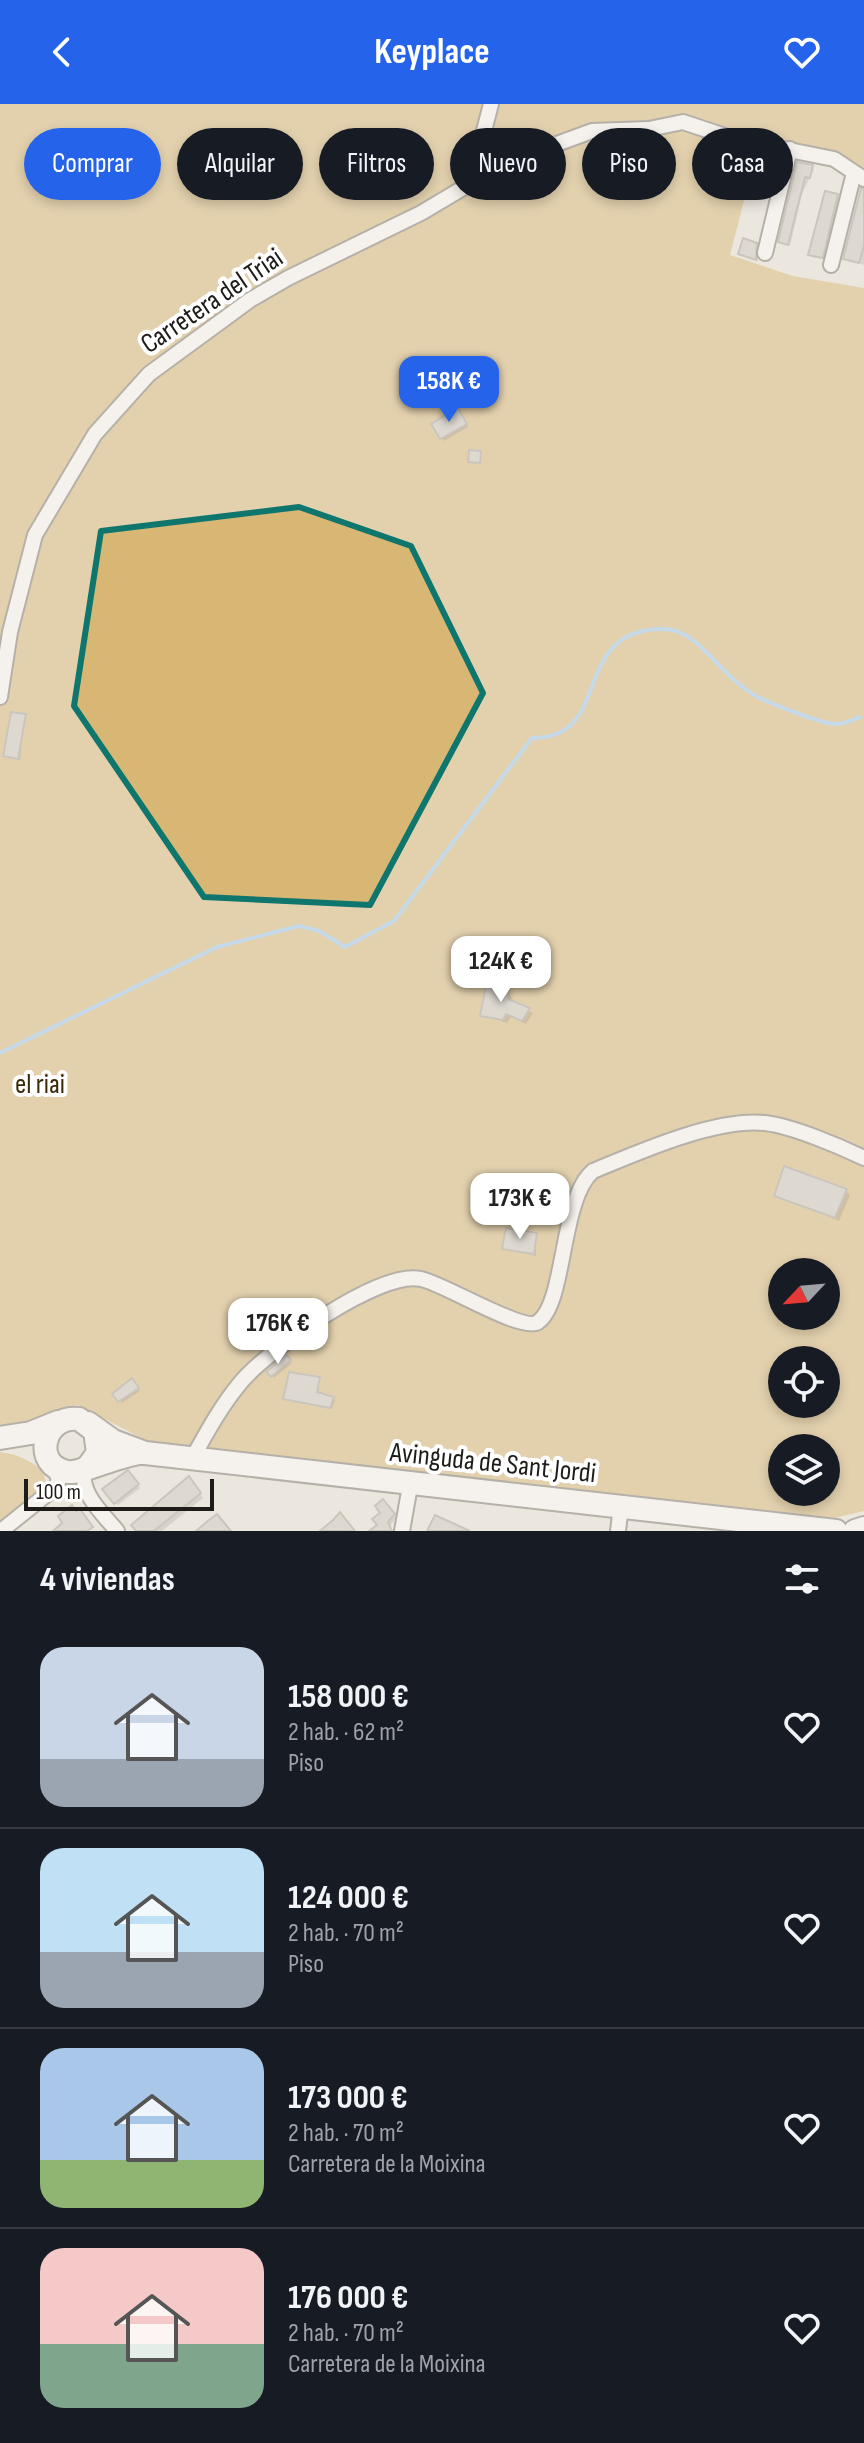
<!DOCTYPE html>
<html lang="es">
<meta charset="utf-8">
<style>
:root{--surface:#171b24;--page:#20242c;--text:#f1f3f6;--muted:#9ea1a6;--line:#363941;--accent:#2563eb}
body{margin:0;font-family:"Sofia Sans Condensed",sans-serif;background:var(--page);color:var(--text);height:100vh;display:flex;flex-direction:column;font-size:30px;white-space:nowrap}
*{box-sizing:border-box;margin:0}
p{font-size:26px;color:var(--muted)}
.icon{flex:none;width:44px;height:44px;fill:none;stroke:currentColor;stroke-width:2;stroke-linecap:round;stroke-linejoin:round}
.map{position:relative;height:1427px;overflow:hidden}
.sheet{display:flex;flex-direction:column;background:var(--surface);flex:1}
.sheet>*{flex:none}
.banner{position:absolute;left:24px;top:24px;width:816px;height:72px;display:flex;gap:16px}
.needle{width:52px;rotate:244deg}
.tools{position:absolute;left:768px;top:1154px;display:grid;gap:16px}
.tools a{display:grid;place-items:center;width:72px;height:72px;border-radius:50%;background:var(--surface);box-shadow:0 4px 12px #0003;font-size:40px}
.scale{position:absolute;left:24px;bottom:20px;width:190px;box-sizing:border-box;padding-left:8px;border:4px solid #1e1c19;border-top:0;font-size:22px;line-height:28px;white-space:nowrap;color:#1e1c19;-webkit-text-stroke:6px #fff;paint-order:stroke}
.price{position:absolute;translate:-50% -68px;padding:0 18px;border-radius:16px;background:#fff;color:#222;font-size:26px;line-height:52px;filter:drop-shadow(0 2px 4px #0008)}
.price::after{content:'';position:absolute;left:50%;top:48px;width:24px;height:18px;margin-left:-12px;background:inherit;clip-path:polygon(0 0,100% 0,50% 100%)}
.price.active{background:var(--accent);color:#fff}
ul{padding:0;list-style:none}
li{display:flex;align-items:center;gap:24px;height:200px;padding:0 40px}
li+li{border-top:2px solid var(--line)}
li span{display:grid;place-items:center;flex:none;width:224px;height:160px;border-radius:24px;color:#555}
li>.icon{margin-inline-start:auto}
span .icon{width:96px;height:96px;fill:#fffc;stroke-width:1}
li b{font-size:34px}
h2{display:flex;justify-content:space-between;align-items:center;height:96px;padding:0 40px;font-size:34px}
.pill{padding:0 28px;border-radius:36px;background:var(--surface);box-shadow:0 4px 12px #0003;font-size:28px;line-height:72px}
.pill.active{background:var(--accent);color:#fff}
header{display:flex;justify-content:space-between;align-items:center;height:104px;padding:0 40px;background:var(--accent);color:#fff;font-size:36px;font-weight:700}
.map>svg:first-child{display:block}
.green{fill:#d8b673;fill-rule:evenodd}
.shadow{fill:#0003}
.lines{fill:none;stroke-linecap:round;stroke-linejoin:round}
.stream{stroke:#94c8f5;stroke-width:4}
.building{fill:#cbc7bf;stroke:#a39e96;stroke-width:2}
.street-casing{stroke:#726e67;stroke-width:18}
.primary-casing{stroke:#726e67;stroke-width:26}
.street{stroke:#fff;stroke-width:14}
.primary{stroke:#fff;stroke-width:22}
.marked{fill:none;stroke:#0f766e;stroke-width:6;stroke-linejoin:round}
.labels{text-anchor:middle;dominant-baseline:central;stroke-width:8;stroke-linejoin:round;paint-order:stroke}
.street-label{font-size:28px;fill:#1e1c19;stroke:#fff}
.park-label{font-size:28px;fill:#392906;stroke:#fff}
</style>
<header><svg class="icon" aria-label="back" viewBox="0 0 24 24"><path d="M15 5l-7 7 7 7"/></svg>Keyplace<svg class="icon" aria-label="heart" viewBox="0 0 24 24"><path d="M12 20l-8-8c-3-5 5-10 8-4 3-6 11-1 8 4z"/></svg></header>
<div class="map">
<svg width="864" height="1427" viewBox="0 0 864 1427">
<rect width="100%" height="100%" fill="#ece7de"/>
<!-- green -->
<g class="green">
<path d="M0,0H864V82L821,58L758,43L730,151L793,172L864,184V1407L835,1414L149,1338L78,1301L8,1324L0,1323ZM782,1168H826V1212H782ZM782,1256H826V1300H782ZM782,1344H826V1388H782Z"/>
<path d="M0,1348C18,1350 28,1356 43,1366L46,1379L38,1391L0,1423Z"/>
</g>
<!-- shadow -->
<g class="shadow">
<polygon points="748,52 753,61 715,68"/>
<polygon points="799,60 814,65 802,90 790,142 780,137"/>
<polygon points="864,89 864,161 845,154"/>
<polygon points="837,92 840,94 825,155 812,153 810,150"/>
<polygon points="756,141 758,157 740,150"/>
<polygon points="460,309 468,323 444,337 434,320"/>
<polygon points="25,612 20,656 8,654 5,651"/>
<polygon points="501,881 512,894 511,898 533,909 526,920 511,913 507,919 482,911"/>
<polygon points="846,1087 850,1091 839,1117 776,1091"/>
<polygon points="562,1106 562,1118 542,1113"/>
<polygon points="536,1131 536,1152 504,1145"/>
<polygon points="286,1254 292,1259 274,1274 269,1268"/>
<polygon points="319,1275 319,1290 335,1296 332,1305 286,1294"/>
<polygon points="131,1277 140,1287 122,1299 115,1291"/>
<polygon points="128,1369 140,1384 118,1401 105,1385"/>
<polygon points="192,1378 203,1394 162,1427 139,1427"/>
<polygon points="383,1398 396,1414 390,1422 392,1427 372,1427 380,1421"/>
</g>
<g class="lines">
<!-- stream -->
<path class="stream" d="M0,949L217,843L299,822L319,827L345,843L394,817L532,634C615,635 568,524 664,525C692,525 713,557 732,574C739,580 748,588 756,592C769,599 824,621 837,620C844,620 853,616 860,613"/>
</g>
<!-- building -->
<g class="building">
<polygon points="749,48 753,58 713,68 712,57"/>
<polygon points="797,58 813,61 810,74 805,73 788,141 778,138"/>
<polygon points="861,84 864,85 864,141 859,159 843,155"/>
<polygon points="825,87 838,90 823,154 808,151"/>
<polygon points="743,134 757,139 756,156 738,150"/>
<polygon points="458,304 467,320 440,335 431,320"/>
<polygon points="469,346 481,347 480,359 468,358"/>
<polygon points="11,608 26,610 18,655 3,652"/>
<polygon points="487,876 502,879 501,886 509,888 508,895 530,904 522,917 506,910 503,916 480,912"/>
<polygon points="784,1062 847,1085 835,1114 774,1092"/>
<polygon points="541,1101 563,1104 560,1116 540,1114"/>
<polygon points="506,1124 537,1129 534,1150 502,1145"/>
<polygon points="286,1251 291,1256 271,1273 266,1268"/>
<polygon points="289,1268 320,1273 317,1288 334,1293 330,1304 283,1295"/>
<polygon points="132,1274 139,1284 118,1298 112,1290"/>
<polygon points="128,1366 139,1380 114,1400 102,1385"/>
<polygon points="189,1372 201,1389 154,1427 136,1427 131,1421"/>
<polygon points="383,1395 395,1410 388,1418 392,1427 369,1427 377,1421 372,1415 380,1409 375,1402"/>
<polygon points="72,1401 76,1407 80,1405 93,1423 87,1427 53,1427 62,1419 58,1412"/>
<polygon points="340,1408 355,1427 320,1427 333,1416"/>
<polygon points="217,1410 231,1427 196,1427 209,1416"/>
<polygon points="435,1411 470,1427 427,1427"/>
</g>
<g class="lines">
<defs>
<g id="street">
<polyline points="467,81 473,69 491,0"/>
<polyline points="765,149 790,45"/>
<polyline points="831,161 854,69"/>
<polyline points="0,593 10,528 35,431 95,330 149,270 250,196 288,174 421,109 505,59 592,27 649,25 683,18 734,35 834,55 864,75"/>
<path d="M192,1355C207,1328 221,1302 241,1278C268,1246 379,1166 421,1175C445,1180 523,1229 538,1218C566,1199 560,1095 593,1067C639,1048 715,1014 765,1019C792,1022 839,1042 864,1054"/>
<path d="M84,1366C80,1390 103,1410 117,1427"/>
<polyline points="1,1427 56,1383 59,1376 54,1362"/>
<polyline points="402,1427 410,1382"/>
<polyline points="618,1427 621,1402"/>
</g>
<g id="primary">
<polyline points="88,1319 113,1337 145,1349 836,1427"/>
<polyline points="0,1334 31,1329 58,1318"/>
<path d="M87,1364L98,1349L95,1327L79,1315C43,1310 31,1362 68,1368C80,1370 119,1351 140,1349"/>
<polyline points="855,1427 864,1424"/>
</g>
</defs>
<!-- street casing -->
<use href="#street" class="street-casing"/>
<!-- primary casing -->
<use href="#primary" class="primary-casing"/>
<!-- street -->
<use href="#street" class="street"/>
<!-- primary -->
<use href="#primary" class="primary"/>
</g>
<!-- marked area -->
<path d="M0 0H864V1427H0ZM299,403L411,442L483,589L370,801L204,793L74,602L101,427Z" fill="#ece7de" fill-opacity=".55" fill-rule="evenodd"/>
<path class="marked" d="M299,403L411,442L483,589L370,801L204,793L74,602L101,427Z"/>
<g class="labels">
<!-- street labels -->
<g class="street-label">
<text transform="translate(212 197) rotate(-34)">Carretera del Triai</text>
<text transform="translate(493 1359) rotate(6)">Avinguda de Sant Jordi</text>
</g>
<!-- park labels -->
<g class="park-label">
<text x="40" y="980">el riai</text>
</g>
</g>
</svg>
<div class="tools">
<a><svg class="needle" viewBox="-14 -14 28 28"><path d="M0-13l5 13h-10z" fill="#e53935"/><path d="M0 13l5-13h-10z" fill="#9ea1a6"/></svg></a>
<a><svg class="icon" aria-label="locate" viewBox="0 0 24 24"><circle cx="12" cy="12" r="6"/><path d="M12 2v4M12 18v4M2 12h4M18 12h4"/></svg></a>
<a><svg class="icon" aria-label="layers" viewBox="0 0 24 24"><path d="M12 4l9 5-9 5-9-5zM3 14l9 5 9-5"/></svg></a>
</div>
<div class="scale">100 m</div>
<b class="price active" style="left:449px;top:320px">158K €</b>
<b class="price" style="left:501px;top:900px">124K €</b>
<b class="price" style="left:520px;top:1137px">173K €</b>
<b class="price" style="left:278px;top:1262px">176K €</b>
<div class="banner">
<a class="pill active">Comprar</a>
<a class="pill">Alquilar</a>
<a class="pill">Filtros</a>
<a class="pill">Nuevo</a>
<a class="pill">Piso</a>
<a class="pill">Casa</a>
</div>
</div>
<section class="sheet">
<h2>4 viviendas<svg class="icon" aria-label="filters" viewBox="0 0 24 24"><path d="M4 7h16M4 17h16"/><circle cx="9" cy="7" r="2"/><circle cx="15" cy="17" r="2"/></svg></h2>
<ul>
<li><span style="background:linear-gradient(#c9d6e8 70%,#9aa5b1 0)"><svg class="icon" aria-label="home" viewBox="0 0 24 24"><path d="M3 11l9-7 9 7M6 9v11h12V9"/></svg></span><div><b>158 000 €</b><p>2 hab. · 62 m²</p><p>Piso</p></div><svg class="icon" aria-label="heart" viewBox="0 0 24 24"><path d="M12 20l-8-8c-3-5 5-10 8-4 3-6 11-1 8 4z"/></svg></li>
<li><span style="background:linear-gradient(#bfe0f5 65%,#9aa5b1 0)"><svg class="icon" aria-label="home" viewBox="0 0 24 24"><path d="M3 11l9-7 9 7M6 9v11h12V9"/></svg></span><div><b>124 000 €</b><p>2 hab. · 70 m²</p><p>Piso</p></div><svg class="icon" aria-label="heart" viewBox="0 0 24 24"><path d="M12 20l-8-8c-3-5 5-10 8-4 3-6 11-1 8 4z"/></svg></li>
<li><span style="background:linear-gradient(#a9c7e8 70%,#8fb573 0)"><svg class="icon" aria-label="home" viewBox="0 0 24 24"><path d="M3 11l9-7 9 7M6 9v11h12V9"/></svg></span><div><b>173 000 €</b><p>2 hab. · 70 m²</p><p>Carretera de la Moixina</p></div><svg class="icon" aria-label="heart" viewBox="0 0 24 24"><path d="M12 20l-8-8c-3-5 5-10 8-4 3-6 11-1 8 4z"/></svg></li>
<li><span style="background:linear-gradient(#f6c9c9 60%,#7fa58c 0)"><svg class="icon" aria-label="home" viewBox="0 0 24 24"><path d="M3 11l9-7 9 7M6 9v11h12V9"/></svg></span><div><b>176 000 €</b><p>2 hab. · 70 m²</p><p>Carretera de la Moixina</p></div><svg class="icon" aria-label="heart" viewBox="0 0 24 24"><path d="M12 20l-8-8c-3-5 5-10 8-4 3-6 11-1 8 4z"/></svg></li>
</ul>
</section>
